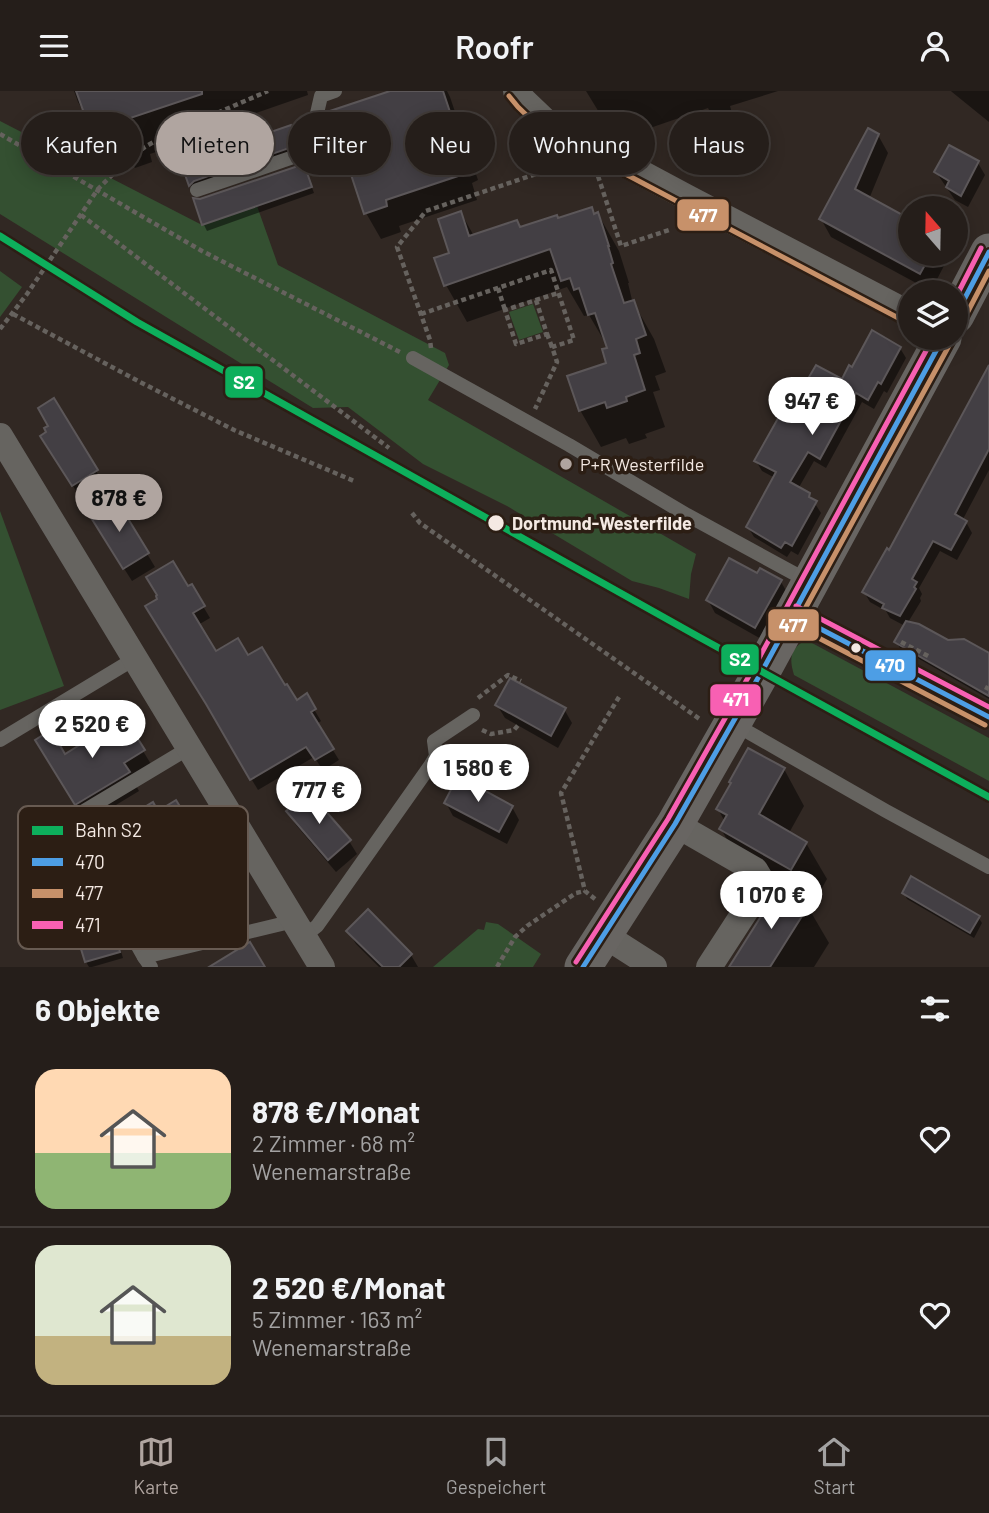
<!DOCTYPE html>
<html lang="de">
<meta charset="utf-8">
<style>
:root{--surface:#251e1a;--page:#312b27;--text:#f1f3f6;--muted:#a3a2a2;--line:#423c39;--accent:#b0a5a0}
body{margin:0;font-family:Barlow,sans-serif;background:var(--page);color:var(--text);height:100vh;display:flex;flex-direction:column;font-size:26px;white-space:nowrap}
*{box-sizing:border-box;margin:0}
p{font-size:23px;color:var(--muted)}
.icon{flex:none;width:38px;height:38px;fill:none;stroke:currentColor;stroke-width:2;stroke-linecap:round;stroke-linejoin:round}
.map{position:relative;height:876px;overflow:hidden}
.drawer{display:flex;flex-direction:column;background:var(--surface);flex:1}
.drawer>*{flex:none}
.hud{position:absolute;left:21px;top:21px;width:948px;height:63px;display:flex;gap:14px}
.needle{width:46px;rotate:340deg}
.tools{position:absolute;left:898px;top:105px;display:grid;gap:14px}
.tools a{display:grid;place-items:center;width:70px;height:70px;border-radius:50%;background:var(--surface);box-shadow:0 4px 18px #0003,0 0 0 2px var(--line);font-size:35px}
.price{position:absolute;translate:-50% -60px;padding:0 16px;border-radius:24px;background:#fff;color:#222;font-size:23px;line-height:46px;filter:drop-shadow(0 2px 4px #0008)}
.price::after{content:'';position:absolute;left:50%;top:42px;width:21px;height:16px;margin-left:-10px;background:inherit;clip-path:polygon(0 0,100% 0,50% 100%)}
.price.current{background:var(--accent);color:#111}
ul{padding:0;list-style:none}
li{display:flex;align-items:center;gap:21px;height:175px;padding:0 35px}
li+li{border-top:2px solid var(--line)}
li span{display:grid;place-items:center;flex:none;width:196px;height:140px;border-radius:21px;color:#555}
li>.icon{margin-inline-start:auto}
span .icon{width:84px;height:84px;fill:#fffc;stroke-width:1}
li b{font-size:30px}
h2{display:flex;justify-content:space-between;align-items:center;height:84px;padding:0 35px;font-size:30px}
.pill{padding:0 24px;border-radius:32px;background:var(--surface);box-shadow:0 4px 18px #0003,0 0 0 2px var(--line);font-size:24px;line-height:63px}
.pill.current{background:var(--accent);color:#111}
header{display:flex;justify-content:space-between;align-items:center;height:91px;padding:0 35px;background:var(--surface);font-size:32px;font-weight:600}
.tab-bar{display:flex;justify-content:space-around;align-items:center;height:98px;border-top:2px solid var(--line);background:var(--surface);font-size:19px;color:var(--muted)}
.tab-bar a{display:grid;justify-items:center;gap:4px}
.tab-bar .current{color:var(--accent)}
.map>svg:first-child{display:block}
.green{fill:#345031}
.shadow{fill:#0007}
.building{fill:#433f44;stroke:#5c5759;stroke-width:2}
.lines{fill:none;stroke-linecap:round;stroke-linejoin:round}
.path{stroke:#66625e;stroke-width:4.5;stroke-dasharray:5 3.5;stroke-linecap:butt}
.lane{stroke:#666460;stroke-width:14}
.street{stroke:#666460;stroke-width:26}
.secondary{stroke:#686562;stroke-width:37}
.bus-1-casing{stroke:#2c1e14;stroke-width:10}
.bus-2-casing{stroke:#2c1e14;stroke-width:10}
.bus-3-casing{stroke:#2c1e14;stroke-width:10}
.bus-1{stroke:#4d9ee5;stroke-width:5}
.bus-2{stroke:#c7916a;stroke-width:5}
.bus-3{stroke:#f860b3;stroke-width:5}
.rail-1-casing{stroke:#2c1e14;stroke-width:12}
.rail-1{stroke:#0daf5c;stroke-width:7}
.poi-dot{fill:#b0a5a0;stroke:#2c1e14;stroke-width:2.5}
.stop-dot{fill:#f4e9e3;stroke:#2c1e14;stroke-width:2.5}
.labels{text-anchor:middle;dominant-baseline:central;stroke-width:7;stroke-linejoin:round;paint-order:stroke}
.poi-label{font-size:18px;fill:#f4e9e3;stroke:#2c1e14;text-anchor:start}
.stop-label{font-size:18px;font-weight:bold;fill:#f4e9e3;stroke:#2c1e14;text-anchor:start}
.key{fill:#2c1e14;stroke:#685b52;stroke-width:2}
.key-label{font-size:19px;fill:#f4e9e3}
.line-badge{stroke:#2c1e14;stroke-width:2.5}
.badge-label{font-size:19px;text-anchor:middle;font-weight:bold;fill:#fff}
</style>
<header><svg class="icon" aria-label="menu" viewBox="0 0 24 24"><path d="M4 6h16M4 12h16M4 18h16"/></svg>Roofr<svg class="icon" aria-label="person" viewBox="0 0 24 24"><circle cx="12" cy="8" r="4"/><path d="M4 21q1-7 8-7t8 7"/></svg></header>
<div class="map">
<svg width="989" height="876" viewBox="0 0 989 876">
<rect width="100%" height="100%" fill="#312823"/>
<!-- green -->
<g class="green">
<polygon points="0,30 202,134 257,115 278,174 445,262 449,274 428,309 696,463 691,483 689,508 659,497 632,490 507,415 423,373 348,316 313,317 0,123"/>
<polygon points="0,180 22,196 0,226"/>
<polygon points="533,213 543,241 519,249 509,221"/>
<polygon points="0,420 64,595 0,619"/>
<path d="M801,552H812L989,647V690L794,584C790,570 789,561 801,552Z"/>
<polygon points="486,831 498,833 541,863 533,876 433,876 478,838 484,839"/>
</g>
<!-- shadow -->
<g class="shadow">
<polygon points="74,0 307,0 308,4 236,29 238,32 216,39 217,41 150,63 152,71 135,77 132,73 114,79 93,44 89,30 78,11"/>
<polygon points="396,0 447,0 450,6 478,89 472,92 477,109 399,135 401,141 381,148 366,122"/>
<polygon points="586,0 778,0 730,15 732,22 714,29 708,17 621,47 611,29 605,31"/>
<polygon points="951,0 989,0 989,31 952,1"/>
<polygon points="291,36 300,61 193,100 183,73"/>
<polygon points="878,44 888,62 869,108 910,130 910,163 950,163 931,200 831,146 821,128"/>
<polygon points="950,56 978,72 985,84 968,116 955,109 936,81"/>
<polygon points="306,81 314,102 207,140 204,134 195,109"/>
<polygon points="461,122 474,145 520,138 558,129 598,123 619,160 629,192 628,192 632,209 654,248 666,281 655,285 660,299 653,301 665,336 645,343 647,347 629,353 626,347 601,356 580,319 608,273 609,258 589,224 584,225 567,196 467,231 446,194"/>
<polygon points="900,257 906,267 887,302 884,300 874,318 862,311 826,377 814,370 798,398 809,403 821,422 798,464 791,460 787,466 754,446 748,436 775,387 762,380 756,370 806,296 843,290 853,278"/>
<polygon points="989,278 989,379 962,430 966,431 972,442 957,469 940,460 919,497 922,503 920,507 921,510 907,533 948,551 989,564 989,608 900,557 896,551 905,535 890,527 886,520 870,511 864,501 890,461"/>
<polygon points="49,357 96,380 103,392 80,406"/>
<polygon points="116,411 155,476 132,490 99,438"/>
<polygon points="758,485 781,491 788,503 763,549 715,522 708,509"/>
<polygon points="191,495 210,527 198,534 215,562 247,566 296,611 306,605 321,630 317,633 339,669 323,679 314,666 258,699 214,625 187,498"/>
<polygon points="497,614 564,618 572,632 558,657 505,627"/>
<polygon points="124,629 154,678 134,691 139,700 111,717 123,738 112,745 107,744 102,747 99,753 91,757 79,736 87,731 47,668 65,665"/>
<polygon points="784,678 804,715 789,742 806,752 827,788 812,815 805,811 829,852 814,876 731,876 774,808 779,796 742,775 721,738 725,731 718,718"/>
<polygon points="175,712 233,806 204,824 182,788 175,792 171,785 168,766 158,722"/>
<polygon points="446,712 512,716 519,729 507,753 453,725"/>
<polygon points="288,721 349,750 357,763 336,781 296,734"/>
<polygon points="85,760 89,766 99,801 102,800 107,813 111,812 115,818 119,836 114,837 123,867 92,876 89,876 86,871 70,815 66,815 63,809"/>
<polygon points="904,802 978,826 982,832 974,847 907,808"/>
<polygon points="348,840 411,864 418,876 379,876 356,853"/>
</g>
<!-- building -->
<g class="building">
<polygon points="76,0 202,0 202,3 130,27 133,35 112,42 111,38 92,44"/>
<polygon points="390,0 443,0 464,63 458,65 464,83 386,109 387,115 364,123 330,20"/>
<polygon points="291,34 298,54 194,90 189,95 181,72"/>
<polygon points="868,37 879,43 855,98 910,128 910,163 931,163 920,183 819,128"/>
<polygon points="949,54 979,70 961,105 946,96 949,90 934,81"/>
<polygon points="304,73 312,96 202,134 193,107 200,108"/>
<polygon points="592,116 594,123 598,121 609,155 608,155 613,172 611,173 624,212 634,209 646,244 636,248 640,262 634,264 645,299 626,306 627,310 607,317 605,311 579,320 567,285 606,272 602,258 607,257 595,222 588,224 579,197 574,199 570,187 561,190 550,158 444,195 434,167 449,162 438,128 461,120 469,145 517,129 520,136 557,124 558,127"/>
<polygon points="872,239 901,256 881,293 878,291 868,309 856,302 820,368 808,361 790,391 810,402 809,406 817,410 792,455 785,451 781,457 746,436 776,381 754,370 799,290 805,293 816,274 842,288 849,274 852,276"/>
<polygon points="989,274 989,358 955,423 967,430 951,459 933,450 912,488 917,491 914,496 916,498 900,525 882,517 884,513 862,501 887,457 889,459"/>
<polygon points="54,307 98,379 72,395 40,345 46,341 44,337 48,335 38,317"/>
<polygon points="116,408 149,462 123,478 90,425"/>
<polygon points="729,467 757,482 760,477 782,489 755,537 706,509"/>
<polygon points="173,470 188,495 192,493 205,515 193,522 216,560 238,547 248,564 262,556 285,594 287,593 297,609 307,602 316,618 311,621 334,658 315,669 306,656 250,689 206,613 145,515 157,508 156,505 157,504 146,486"/>
<polygon points="906,530 919,533 948,549 964,548 989,562 989,605 894,551"/>
<polygon points="510,587 566,617 551,645 495,614"/>
<polygon points="124,626 145,659 124,672 130,681 75,714 35,649 51,639 65,663"/>
<polygon points="748,657 785,677 759,723 807,751 791,779 719,738 727,724 716,718 731,692 729,691"/>
<polygon points="458,685 513,715 499,741 444,712"/>
<polygon points="309,701 351,749 328,769 286,720"/>
<polygon points="176,709 231,799 199,819 177,783 171,787 165,778 160,769 166,765 138,720 153,711 158,720"/>
<polygon points="86,758 98,799 103,798 106,811 112,810 117,830 112,831 120,861 85,871 66,809 61,810 50,768"/>
<polygon points="911,785 980,825 970,842 902,802"/>
<polygon points="778,794 809,814 770,876 729,876 772,808"/>
<polygon points="368,818 412,863 399,876 383,876 346,840"/>
<polygon points="250,851 265,876 209,876"/>
</g>
<g class="lines">
<!-- path -->
<g class="path">
<polyline points="0,43 202,160 400,261"/>
<polyline points="598,85 621,155 669,139"/>
<polyline points="81,124 389,357"/>
<polyline points="498,197 505,219"/>
<polyline points="536,209 547,243 516,253 505,219 558,202"/>
<polyline points="13,223 140,291 234,339 354,390"/>
<polyline points="421,223 551,179 574,249 552,256 557,271 535,318"/>
<polyline points="0,238 27,203 98,98 125,71 145,56 164,45 268,0"/>
<polyline points="547,243 552,256"/>
<polyline points="431,257 430,249 397,156 426,120 536,83 550,56"/>
<polyline points="412,422 420,432 701,629"/>
<polyline points="901,551 930,566"/>
<polyline points="985,596 989,598"/>
<polyline points="478,607 508,584 521,590"/>
<polyline points="482,639 491,643 514,639 520,632"/>
<polyline points="595,808 585,800 561,702 619,606"/>
<polyline points="497,876 515,846 527,835 576,802 585,800"/>
</g>
<!-- lane -->
<g class="lane">
<polyline points="197,99 308,61 321,5 335,0"/>
<polyline points="413,267 569,354 687,424 808,490"/>
<polyline points="792,523 989,626"/>
<polyline points="734,633 886,720 989,776"/>
<polyline points="0,649 134,568"/>
<polyline points="69,729 189,657"/>
<polyline points="105,748 131,843 144,866"/>
<polyline points="304,845 317,835 327,821 430,675 436,665 434,650 473,624"/>
<polyline points="151,876 144,866 294,830"/>
</g>
<!-- street -->
<g class="street">
<polyline points="516,0 524,10 546,31 688,107 910,223"/>
<polyline points="0,345 322,876"/>
<polyline points="675,733 755,779 761,789 759,799 709,876"/>
<polyline points="604,844 654,876"/>
</g>
<!-- secondary -->
<g class="secondary">
<polyline points="956,224 989,161"/>
<polyline points="583,876 675,733 723,649 766,573 943,247"/>
</g>
<defs>
<g id="bus-1">
<polyline points="956,224 989,161"/>
<polyline points="792,523 989,626"/>
<polyline points="583,876 675,733 766,573 943,247"/>
</g>
<g id="bus-2">
<polyline points="509,5 518,16 542,39 906,231"/>
<polyline points="964,228 989,180"/>
<polyline points="800,527 951,251"/>
<polyline points="788,531 985,634"/>
</g>
<g id="bus-3">
<polyline points="956,206 981,157"/>
<polyline points="796,515 989,616"/>
<polyline points="576,871 668,728 758,569 933,247"/>
</g>
</defs>
<!-- bus-1 casing -->
<use href="#bus-1" class="bus-1-casing"/>
<!-- bus-2 casing -->
<use href="#bus-2" class="bus-2-casing"/>
<!-- bus-3 casing -->
<use href="#bus-3" class="bus-3-casing"/>
<!-- bus-1 -->
<use href="#bus-1" class="bus-1"/>
<!-- bus-2 -->
<use href="#bus-2" class="bus-2"/>
<!-- bus-3 -->
<use href="#bus-3" class="bus-3"/>
<defs>
<polyline id="rail-1" points="0,145 137,231 699,546 989,706"/>
</defs>
<!-- rail-1 casing -->
<use href="#rail-1" class="rail-1-casing"/>
<!-- rail-1 -->
<use href="#rail-1" class="rail-1"/>
</g>
<!-- markers -->
<circle class="poi-dot" cx="566" cy="373" r="7"/>
<g class="stop-dot">
<circle cx="496" cy="432" r="9"/>
<circle cx="856" cy="557" r="6"/>
</g>
<g class="labels">
<!-- poi labels -->
<g class="poi-label">
<text x="580" y="373">P+R Westerfilde</text>
</g>
<!-- stop labels -->
<g class="stop-label">
<text x="512" y="432">Dortmund-Westerfilde</text>
</g>
</g>
<!-- legend -->
<rect x="18" y="715" width="230" height="143" rx="10" class="key"/>
<rect x="32" y="735" width="31" height="9" fill="#0daf5c"/>
<rect x="32" y="767" width="31" height="8" fill="#4d9ee5"/>
<rect x="32" y="798" width="31" height="9" fill="#c7916a"/>
<rect x="32" y="830" width="31" height="8" fill="#f860b3"/>
<g class="key-label">
<text x="75" y="746">Bahn S2</text>
<text x="75" y="778">470</text>
<text x="75" y="809">477</text>
<text x="75" y="841">471</text>
</g>
<g class="line-badge">
<rect x="676" y="107" width="54" height="34" rx="7" fill="#c7916a"/>
<rect x="224" y="274" width="40" height="34" rx="7" fill="#0daf5c"/>
<rect x="767" y="517" width="53" height="34" rx="7" fill="#c7916a"/>
<rect x="720" y="552" width="40" height="33" rx="7" fill="#0daf5c"/>
<rect x="864" y="558" width="53" height="33" rx="7" fill="#4d9ee5"/>
<rect x="709" y="592" width="53" height="34" rx="7" fill="#f860b3"/>
</g>
<g class="badge-label">
<text x="703" y="131">477</text>
<text x="244" y="298">S2</text>
<text x="793" y="541">477</text>
<text x="740" y="575">S2</text>
<text x="890" y="581">470</text>
<text x="736" y="615">471</text>
</g>
</svg>
<div class="tools">
<a><svg class="needle" viewBox="-14 -14 28 28"><path d="M0-13l5 13h-10z" fill="#e53935"/><path d="M0 13l5-13h-10z" fill="#a3a2a2"/></svg></a>
<a><svg class="icon" aria-label="layers" viewBox="0 0 24 24"><path d="M12 4l9 5-9 5-9-5zM3 14l9 5 9-5"/></svg></a>
</div>
<b class="price" style="left:812px;top:346px">947 €</b>
<b class="price current" style="left:119px;top:443px">878 €</b>
<b class="price" style="left:92px;top:669px">2 520 €</b>
<b class="price" style="left:478px;top:713px">1 580 €</b>
<b class="price" style="left:319px;top:735px">777 €</b>
<b class="price" style="left:771px;top:840px">1 070 €</b>
<div class="hud">
<a class="pill">Kaufen</a>
<a class="pill current">Mieten</a>
<a class="pill">Filter</a>
<a class="pill">Neu</a>
<a class="pill">Wohnung</a>
<a class="pill">Haus</a>
</div>
</div>
<section class="drawer">
<h2>6 Objekte<svg class="icon" aria-label="filters" viewBox="0 0 24 24"><path d="M4 7h16M4 17h16"/><circle cx="9" cy="7" r="2"/><circle cx="15" cy="17" r="2"/></svg></h2>
<ul>
<li><span style="background:linear-gradient(#ffd9b3 60%,#8fb573 0)"><svg class="icon" aria-label="home" viewBox="0 0 24 24"><path d="M3 11l9-7 9 7M6 9v11h12V9"/></svg></span><div><b>878 €/Monat</b><p>2 Zimmer · 68 m²</p><p>Wenemarstraße</p></div><svg class="icon" aria-label="heart" viewBox="0 0 24 24"><path d="M12 20l-8-8c-3-5 5-10 8-4 3-6 11-1 8 4z"/></svg></li>
<li><span style="background:linear-gradient(#dfe7d0 65%,#c2b280 0)"><svg class="icon" aria-label="home" viewBox="0 0 24 24"><path d="M3 11l9-7 9 7M6 9v11h12V9"/></svg></span><div><b>2 520 €/Monat</b><p>5 Zimmer · 163 m²</p><p>Wenemarstraße</p></div><svg class="icon" aria-label="heart" viewBox="0 0 24 24"><path d="M12 20l-8-8c-3-5 5-10 8-4 3-6 11-1 8 4z"/></svg></li>
</ul>
</section>
<nav class="tab-bar">
<a class="current"><svg class="icon" aria-label="map" viewBox="0 0 24 24"><path d="M3 6l6-2 6 2 6-2v14l-6 2-6-2-6 2zM9 4v14M15 6v14"/></svg>Karte</a>
<a><svg class="icon" aria-label="saved" viewBox="0 0 24 24"><path d="M7 4h10v16l-5-4-5 4z"/></svg>Gespeichert</a>
<a><svg class="icon" aria-label="home" viewBox="0 0 24 24"><path d="M3 11l9-7 9 7M6 9v11h12V9"/></svg>Start</a>
</nav>
